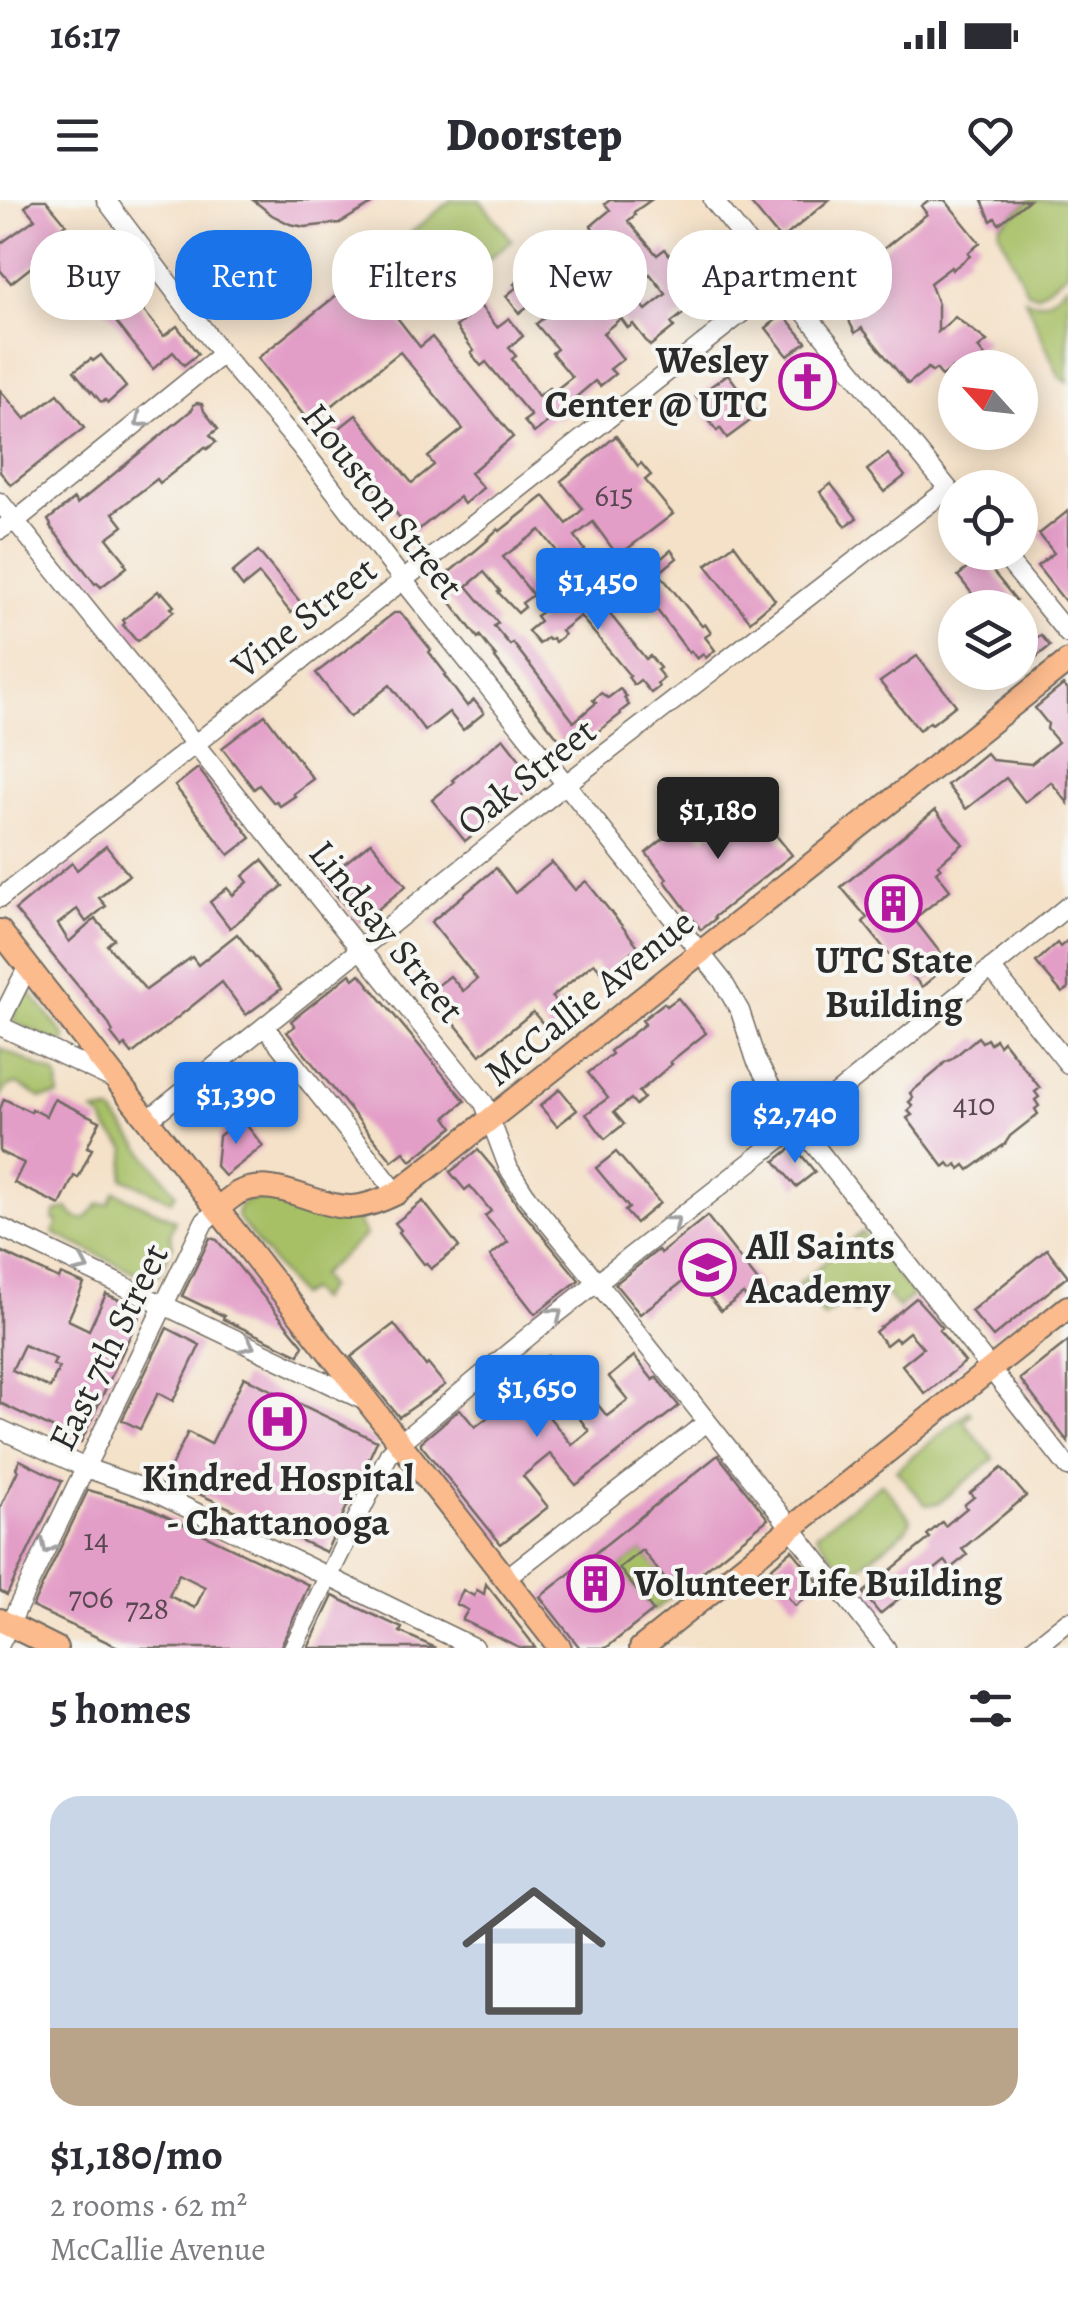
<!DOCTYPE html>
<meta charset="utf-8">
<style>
:root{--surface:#fff;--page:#f2f2f3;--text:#2b2b33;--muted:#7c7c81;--line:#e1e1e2;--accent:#1a73e8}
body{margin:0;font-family:Alegreya,serif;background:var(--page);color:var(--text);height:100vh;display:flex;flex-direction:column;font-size:38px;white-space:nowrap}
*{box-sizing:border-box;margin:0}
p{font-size:32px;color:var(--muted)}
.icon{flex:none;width:55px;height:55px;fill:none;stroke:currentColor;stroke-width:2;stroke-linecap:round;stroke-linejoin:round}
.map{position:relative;height:1448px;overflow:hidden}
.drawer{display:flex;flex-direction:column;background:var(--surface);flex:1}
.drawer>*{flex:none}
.hud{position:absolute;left:30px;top:30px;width:1010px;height:90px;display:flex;gap:20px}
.needle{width:65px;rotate:297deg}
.controls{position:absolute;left:938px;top:150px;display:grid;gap:20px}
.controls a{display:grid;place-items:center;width:100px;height:100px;border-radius:50%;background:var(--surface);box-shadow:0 5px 25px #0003;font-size:50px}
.price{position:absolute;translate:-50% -85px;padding:0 22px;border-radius:10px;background:var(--accent);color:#fff;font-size:32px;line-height:65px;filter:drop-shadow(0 2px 5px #0008)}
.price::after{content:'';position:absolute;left:50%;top:60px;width:30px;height:22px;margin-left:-15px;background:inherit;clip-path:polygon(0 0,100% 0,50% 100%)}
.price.active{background:#222;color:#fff}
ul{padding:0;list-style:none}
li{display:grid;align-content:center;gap:20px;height:530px;padding:0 50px}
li+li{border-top:2px solid var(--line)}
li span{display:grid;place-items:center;height:310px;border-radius:30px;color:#555}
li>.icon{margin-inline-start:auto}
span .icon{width:180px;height:180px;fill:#fffc;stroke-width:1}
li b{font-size:42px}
h2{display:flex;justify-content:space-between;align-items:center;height:120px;padding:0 50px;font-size:42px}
.chip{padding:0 35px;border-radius:40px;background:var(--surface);box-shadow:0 5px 25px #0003;font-size:35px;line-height:90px}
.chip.active{background:var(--accent);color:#fff}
.status{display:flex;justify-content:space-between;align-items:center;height:70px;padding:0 50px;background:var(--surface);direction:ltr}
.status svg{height:28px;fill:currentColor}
header{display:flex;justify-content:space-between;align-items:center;height:130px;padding:0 50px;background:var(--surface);font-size:45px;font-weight:800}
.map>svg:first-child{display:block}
.green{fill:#a7c066;stroke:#697648;stroke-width:2.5}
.building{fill:#e39ec7;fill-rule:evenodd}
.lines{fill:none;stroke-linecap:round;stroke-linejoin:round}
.minor-casing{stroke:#716b62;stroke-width:21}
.major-casing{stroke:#716b62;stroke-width:26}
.minor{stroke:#fff;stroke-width:18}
.major{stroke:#fbbb8d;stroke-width:22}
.oneway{stroke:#a0a0a0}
.labels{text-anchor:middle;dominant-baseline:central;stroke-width:8;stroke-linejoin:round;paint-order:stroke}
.number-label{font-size:32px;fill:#594852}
.poi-label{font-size:38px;font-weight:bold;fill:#2b2b2b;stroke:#f6f6f2}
.street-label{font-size:38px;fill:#2b2b2b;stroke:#f6f6f2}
</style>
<div class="status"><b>16:17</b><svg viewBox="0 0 49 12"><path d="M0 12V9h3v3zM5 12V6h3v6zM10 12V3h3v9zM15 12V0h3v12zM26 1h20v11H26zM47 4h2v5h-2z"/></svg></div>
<header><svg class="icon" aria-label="menu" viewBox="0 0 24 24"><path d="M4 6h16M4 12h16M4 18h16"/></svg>Doorstep<svg class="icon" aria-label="heart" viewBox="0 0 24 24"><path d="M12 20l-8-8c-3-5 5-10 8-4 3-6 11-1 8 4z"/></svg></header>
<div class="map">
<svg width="1068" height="1448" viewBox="0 0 1068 1448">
<rect width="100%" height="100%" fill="#f6f6f2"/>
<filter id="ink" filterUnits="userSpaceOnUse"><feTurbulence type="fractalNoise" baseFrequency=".01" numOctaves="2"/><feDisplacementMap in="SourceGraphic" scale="20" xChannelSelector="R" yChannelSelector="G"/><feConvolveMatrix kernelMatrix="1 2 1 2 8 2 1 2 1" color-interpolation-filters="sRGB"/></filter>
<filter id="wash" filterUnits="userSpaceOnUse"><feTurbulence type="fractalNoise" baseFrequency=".0048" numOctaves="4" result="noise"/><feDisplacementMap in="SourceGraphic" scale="40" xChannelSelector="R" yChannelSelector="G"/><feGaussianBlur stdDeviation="2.25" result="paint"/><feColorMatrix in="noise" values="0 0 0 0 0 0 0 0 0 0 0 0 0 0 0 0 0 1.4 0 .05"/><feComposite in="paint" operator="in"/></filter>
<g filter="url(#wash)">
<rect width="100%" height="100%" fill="#f4e1c8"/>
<!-- green -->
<g class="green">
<polygon points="451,0 480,0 512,40 444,95 401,41"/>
<polygon points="1031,0 1068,0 1068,72 1037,95 1027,92 999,31 1000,25"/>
<path d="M1068,84V182L1060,178L1025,99C1044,109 1054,96 1068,84Z"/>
<path d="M29,791L64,835L65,841L62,844L13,822C14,811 19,797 29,791Z"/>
<polygon points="0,848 53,873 58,878 59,896 41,898 17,884 8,886 0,897"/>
<polygon points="94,912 112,912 176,993 171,1001 123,978 126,948 108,930 103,919"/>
<path d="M115,992L175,1020L170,1034L173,1045L159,1074L153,1073L146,1078L53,1033L58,1021L53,1020L55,1012L68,1008C72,1016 76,1019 85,1019L99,1004H109Z"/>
<path d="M260,998C271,999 283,1000 294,1003C316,1011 333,1020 359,1017L360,1026L366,1035L320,1075L328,1087L318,1100L309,1090L299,1096L237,1017C237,1001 247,1000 260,998Z"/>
<polygon points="862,1032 913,1095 898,1108 884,1091 855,1113 845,1101 824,1117 798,1084"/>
<polygon points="969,1211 971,1214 964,1222 994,1259 939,1303 926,1305 896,1270"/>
<polygon points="882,1283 911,1320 906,1330 848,1376 816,1334"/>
<polygon points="642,1350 676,1393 653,1411 619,1368"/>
</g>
<g id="blocks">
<!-- building -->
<g class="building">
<polygon points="33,0 46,0 66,24 44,42 49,49 42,55 44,57 11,83 0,70 0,44 35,19 25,7"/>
<polygon points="253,0 378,0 340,23 305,27 290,24 272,15"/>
<path d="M610,0H651L634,12L635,15L628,21L657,55L665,49L678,66L692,55L702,68L695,73L714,97L700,107L697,103L671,123L674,127L650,146L633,124L628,128L621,118L603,133L623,159L610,169L615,174L600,186L595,181L569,203L572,207L558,219L555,216L534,233L524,221L531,216L486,162L481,166L471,153L474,151L456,127L466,118L464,115L478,103L497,127L509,118L523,136L509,148L516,156L512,159L538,196L549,188L553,192L572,177L552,153L557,149L536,124L545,117L533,102L519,113L506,96L517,87L514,84L529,72L535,80L550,69L552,72L574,53L570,49L594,30L591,26L610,10L605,4ZM603,63L624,89L601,107L595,100L582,110L566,90ZM650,74L666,94L646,110L630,90Z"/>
<polygon points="748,0 829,0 781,40"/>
<polygon points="929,0 945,0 980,43 968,53 970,56 952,70 951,67 930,83 938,104 938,132 955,117 987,141 978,148 994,168 953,168 942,176 936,169 932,172 928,168 908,184 862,128 855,133 850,123 847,94 839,84 850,76 843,66 863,49 871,59 927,14 921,6"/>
<polygon points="982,0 1029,0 999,24 995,18 991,21"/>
<polygon points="110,39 121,52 107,65 164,136 177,126 198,154 184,165 173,152 153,169 84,81 73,80 70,77 72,71"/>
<polygon points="363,74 420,147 432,137 513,237 470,273 483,288 464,304 459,297 413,334 332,234 356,215 412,283 434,265 428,257 463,229 400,152 310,223 258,158"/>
<polygon points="783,114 806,142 788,156 766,128"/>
<polygon points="101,155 126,187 108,203 105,200 103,202 100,201 92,191 91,192 74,171 91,159 93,161"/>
<polygon points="810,166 823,183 803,199 790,182"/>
<polygon points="728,174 756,212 751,215 754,218 727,238 720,228 717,231 703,213 706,210 696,197"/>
<polygon points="0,190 25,219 58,194 84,228 11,285 0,272"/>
<polygon points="197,203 202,204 204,211 218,229 210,235 216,242 207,249 205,247 160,283 157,279 113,313 123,326 107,338 126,362 124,363 127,367 101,387 97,383 95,384 82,367 50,326 51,325 48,320 74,299 77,304 87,296 193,209 193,205"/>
<polygon points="616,236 638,266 641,263 651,275 645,280 673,314 618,356 593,322 575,336 585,350 573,360 571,358 567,361 560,352 559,354 540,330 503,357 533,395 522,403 525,407 518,413 498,392 500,391 484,372 467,386 498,423 494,426 510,445 513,443 574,522 596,503 593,500 601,493 608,498 620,489 627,497 624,498 629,505 620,512 621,514 570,553 495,458 496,457 480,436 478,438 436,383 475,351 488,340 487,339 498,329 500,331 544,296 567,324 583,309 561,281"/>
<polygon points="888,254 905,276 884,292 867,270"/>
<polygon points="831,284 857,318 846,326 820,292"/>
<polygon points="1068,311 1068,405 1037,366 1054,353 1039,334"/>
<polygon points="734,344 775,400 750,421 706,365"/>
<polygon points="671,350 677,358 659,373 702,426 705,424 711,433 705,437 715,450 706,458 703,454 697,459 691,451 689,453 637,383 644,377 640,372 650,364 652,366"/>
<polygon points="258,351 302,404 291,413 259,374 243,387 232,373"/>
<polygon points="981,357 1016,400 1007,408 970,408 978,401 958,376"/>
<polygon points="587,379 600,395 597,398 646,459 650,456 660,468 657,470 664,478 657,484 659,487 651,493 640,480 634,485 628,477 630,476 580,416 561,431 564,435 555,442 552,438 549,440 547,438 539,444 528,431 540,421 536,416 546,409 548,411"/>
<polygon points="158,391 160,394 162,392 174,406 171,408 174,411 138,441 135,439 123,425 125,423 123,420"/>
<polygon points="394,413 401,413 431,450 429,452 446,474 444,475 467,506 474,500 484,513 463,530 449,512 425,531 390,485 350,517 316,473"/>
<polygon points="1020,432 1029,443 1041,435 1050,446 1020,470"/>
<polygon points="917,456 956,505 932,524 930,522 919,530 880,482"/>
<polygon points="1063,485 1068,490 1068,603 1051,582 1025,602 1006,578 966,609 947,585 986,553 992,560 1031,564 1058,542 1047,529 1048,524 1035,508"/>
<polygon points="265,515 313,579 293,594 295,596 280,606 276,601 274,603 259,585 254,589 222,548"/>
<polygon points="503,538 531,574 534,591 528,591 465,641 432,600 454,582 452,580"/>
<polygon points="198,568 251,638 229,655 175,586"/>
<polygon points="749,602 792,655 714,717 715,719 701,730 665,681 667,679 646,653 688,619 704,638 736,613 734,611 742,605 744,606"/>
<polygon points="935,610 963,644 938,665 941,668 936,672 950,690 914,719 949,764 922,787 895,755 892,758 863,722 867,718 841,687"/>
<polygon points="371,642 406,686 360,724 324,680"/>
<polygon points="106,646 129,675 99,698 106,706 86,722 77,709 58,724 69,742 95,719 114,739 107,745 146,790 192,757 198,765 237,734 281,789 246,815 222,782 132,854 125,845 122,848 111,834 113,832 107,821 15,710 72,663 77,670"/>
<polygon points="262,660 283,686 230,728 210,702 227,688 233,695 248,682 243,676"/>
<polygon points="552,662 575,690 586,681 638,746 604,774 594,763 552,797 573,824 555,838 533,812 480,855 442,808 446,805 433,789 450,776 463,791 477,779 431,722 496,668 515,693"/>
<polygon points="1068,740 1068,789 1062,793 1036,762 1057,743 1060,747"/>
<polygon points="350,774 354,779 360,774 465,901 446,917 453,927 411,961 404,952 392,961 287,832 295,826 291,821"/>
<polygon points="678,798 706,833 670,862 672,864 639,892 644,898 636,905 631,899 614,912 624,924 605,939 586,914 608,898 588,873 612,854 610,851 645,824 642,820 664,803 667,806"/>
<polygon points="978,837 982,842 987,839 990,844 995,839 999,845 1003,841 1040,888 1035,892 1039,897 1035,900 1039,906 1035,909 1038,914 1010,936 1005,944 969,970 965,965 960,969 957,964 952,968 948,963 944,967 907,918 912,915 908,911 913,906 909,902 913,898 910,893 938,870 944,863 952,859"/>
<polygon points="560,889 577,910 557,926 540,906"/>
<polygon points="4,899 31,912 32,909 46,916 54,899 100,921 87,947 92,949 78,978 74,976 60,1005 14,983 24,963 0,952 0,909"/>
<polygon points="241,918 263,946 225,976 216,966 219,936"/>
<polygon points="794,946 815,972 796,987 775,961"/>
<polygon points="478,950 498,974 517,1005 579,1080 535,1114 490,1056 508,1042 485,1016 491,1011 470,986 465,990 450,972"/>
<polygon points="616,952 660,1003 636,1023 625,1011 629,1008 596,968"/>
<polygon points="423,1001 459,1047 431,1069 426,1063 424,1064 399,1032 401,1030 395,1023"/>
<polygon points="707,1016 760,1084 757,1087 762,1093 750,1102 743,1094 721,1111 692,1075 640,1114 615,1084 658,1050 661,1053"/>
<polygon points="210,1038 217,1040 303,1145 299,1155 223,1119 224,1116 182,1096"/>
<polygon points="1047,1049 1068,1076 993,1137 971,1111"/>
<path d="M0,1051L59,1079L61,1074L84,1084L68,1120L89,1130L106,1094L142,1110L81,1242L0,1203ZM24,1145L56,1159L53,1165L59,1168L50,1188L12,1170Z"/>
<polygon points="916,1098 942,1127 939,1130 965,1162 925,1194 902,1165 923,1148 909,1132 898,1141 895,1138 886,1145 875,1132"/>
<polygon points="394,1124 426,1166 428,1164 445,1185 399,1217 351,1157"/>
<polygon points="167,1128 200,1145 173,1201 158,1193 140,1229 122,1220"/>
<polygon points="1068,1141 1068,1242 1020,1179"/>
<polygon points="548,1156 569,1183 540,1206 572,1245 589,1231 577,1215 594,1200 607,1216 628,1200 609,1177 634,1156 653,1180 656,1177 679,1206 576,1285 550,1254 523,1276 548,1307 501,1344 421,1245 421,1242 460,1209 475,1227 496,1211 481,1193 514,1165 523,1176"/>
<polygon points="244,1177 377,1241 326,1352 188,1289 189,1286 167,1275 188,1232 211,1244"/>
<polygon points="718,1255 768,1319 676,1393 642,1350 619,1368 653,1411 606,1448 580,1448 540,1397"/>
<polygon points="20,1260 62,1281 7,1395 0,1391 0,1308 18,1270 16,1268"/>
<polygon points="1002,1268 1026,1296 962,1349 967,1355 951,1368 945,1361 880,1414 863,1393 930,1338 927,1335 942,1322 945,1326 967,1308 964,1305 974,1297 970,1293"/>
<path d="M88,1290L145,1306L309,1385L280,1448H120L32,1407ZM179,1374L205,1387L195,1408L169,1396Z"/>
<polygon points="792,1350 818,1382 802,1395 805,1398 795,1406 771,1376 774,1374 770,1369"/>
<polygon points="486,1384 530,1440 535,1448 521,1448 462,1420 468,1410 456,1404 463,1390 474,1396 477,1390 484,1394"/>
<polygon points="333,1396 402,1428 400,1432 436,1448 308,1448"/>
</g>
</g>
</g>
<g filter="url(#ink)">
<use href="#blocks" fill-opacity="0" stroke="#716b62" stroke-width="2.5"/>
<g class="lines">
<defs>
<g id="minor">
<polyline points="106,0 222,154 300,246 403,380 722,780 740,811 756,860 778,899 1068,1267"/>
<polyline points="713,0 955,297"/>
<polyline points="0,302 484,903 509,969 527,997 597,1082 886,1448"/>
<polyline points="0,330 23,315 216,159"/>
<polyline points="1001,352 1068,434"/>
<polyline points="0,698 790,75"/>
<polyline points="991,768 1068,864"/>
<polyline points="0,822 28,766"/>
<polyline points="0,826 113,879"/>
<polyline points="265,827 397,993"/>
<polyline points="149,919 566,584 948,289"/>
<polyline points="0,1027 365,1201"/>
<polyline points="0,1229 86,1268 154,1292 475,1448"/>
<polyline points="505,1379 707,1222"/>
<polyline points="0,1444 204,1022 218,1009"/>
<polyline points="293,1448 389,1254 400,1243 540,1127 798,925 1068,706"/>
<polyline points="1034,1448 1068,1421"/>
</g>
<g id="major">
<polyline points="0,731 560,1448"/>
<path d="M218,1009C223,1004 230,998 236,994C274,973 314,1008 352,1007C369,1006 383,1000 397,993L1068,461"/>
<polyline points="0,1420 56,1448"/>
<polyline points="641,1448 1068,1107"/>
</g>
</defs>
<!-- minor casing -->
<use href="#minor" class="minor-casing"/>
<!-- major casing -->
<use href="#major" class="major-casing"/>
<!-- minor -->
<use href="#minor" class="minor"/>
<!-- major -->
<use href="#major" class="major"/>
</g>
<!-- one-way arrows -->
<defs><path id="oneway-chevron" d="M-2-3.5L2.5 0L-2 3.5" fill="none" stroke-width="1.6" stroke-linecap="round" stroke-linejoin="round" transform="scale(2.5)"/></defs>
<g class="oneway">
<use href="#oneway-chevron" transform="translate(141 221) rotate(140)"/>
<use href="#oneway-chevron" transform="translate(674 1022) rotate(-38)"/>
<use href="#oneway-chevron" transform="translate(82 1066) rotate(25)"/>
<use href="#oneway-chevron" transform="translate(556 1114) rotate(-38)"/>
<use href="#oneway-chevron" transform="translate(248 1145) rotate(25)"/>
<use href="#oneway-chevron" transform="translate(48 1347) rotate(116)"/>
</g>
</g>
<!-- icons -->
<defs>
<symbol id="church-ring" viewBox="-11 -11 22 22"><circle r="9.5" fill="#f6f6f2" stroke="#b5179e" stroke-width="1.5"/><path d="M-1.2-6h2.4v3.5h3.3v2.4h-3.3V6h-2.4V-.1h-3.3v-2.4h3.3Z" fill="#b5179e"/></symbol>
<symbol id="building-ring" viewBox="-11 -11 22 22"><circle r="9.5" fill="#f6f6f2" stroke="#b5179e" stroke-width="1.5"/><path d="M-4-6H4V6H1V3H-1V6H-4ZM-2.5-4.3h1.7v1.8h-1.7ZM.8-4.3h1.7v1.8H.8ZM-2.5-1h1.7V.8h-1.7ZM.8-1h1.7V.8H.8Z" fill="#b5179e"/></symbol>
<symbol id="school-ring" viewBox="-11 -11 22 22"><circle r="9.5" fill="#f6f6f2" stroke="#b5179e" stroke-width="1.5"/><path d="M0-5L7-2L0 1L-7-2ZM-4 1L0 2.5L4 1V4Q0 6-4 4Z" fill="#b5179e"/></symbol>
<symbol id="hospital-ring" viewBox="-11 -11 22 22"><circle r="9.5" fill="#f6f6f2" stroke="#b5179e" stroke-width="1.5"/><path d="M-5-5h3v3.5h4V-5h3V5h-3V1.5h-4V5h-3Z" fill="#b5179e"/></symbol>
</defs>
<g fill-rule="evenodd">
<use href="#church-ring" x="776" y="150" width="63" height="63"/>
<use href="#building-ring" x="862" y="672" width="63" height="63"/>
<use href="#school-ring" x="676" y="1036" width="63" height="63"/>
<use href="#hospital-ring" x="246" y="1190" width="63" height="63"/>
<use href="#building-ring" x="564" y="1352" width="63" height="63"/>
</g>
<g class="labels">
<!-- number labels -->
<g class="number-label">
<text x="614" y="295">615</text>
<text x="974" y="904">410</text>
<text x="96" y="1339">14</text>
<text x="91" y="1397">706</text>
<text x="147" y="1408">728</text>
</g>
<!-- poi labels -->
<g class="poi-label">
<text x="768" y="160" text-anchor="end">Wesley<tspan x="768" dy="44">Center @ UTC</tspan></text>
<text x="894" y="760">UTC State<tspan x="894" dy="44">Building</tspan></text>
<text x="746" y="1046" text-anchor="start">All Saints<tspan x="746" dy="44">Academy</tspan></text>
<text x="278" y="1278">Kindred Hospital<tspan x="278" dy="44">- Chattanooga</tspan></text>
<text x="634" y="1383" text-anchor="start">Volunteer Life Building</text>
</g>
<!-- street labels -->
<g class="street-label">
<text transform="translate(383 301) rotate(52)">Houston Street</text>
<text transform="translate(304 417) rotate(-38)">Vine Street</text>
<text transform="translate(526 576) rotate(-38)">Oak Street</text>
<text transform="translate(387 731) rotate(51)">Lindsay Street</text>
<text transform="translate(589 797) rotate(-39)">McCallie Avenue</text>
<text transform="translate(108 1147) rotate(-64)">East 7th Street</text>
</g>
</g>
</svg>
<div class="controls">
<a><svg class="needle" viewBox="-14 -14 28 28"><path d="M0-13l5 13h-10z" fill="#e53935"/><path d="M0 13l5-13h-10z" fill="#7c7c81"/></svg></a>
<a><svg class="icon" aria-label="locate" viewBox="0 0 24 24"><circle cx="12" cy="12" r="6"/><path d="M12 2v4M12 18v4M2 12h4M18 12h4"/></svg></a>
<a><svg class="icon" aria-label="layers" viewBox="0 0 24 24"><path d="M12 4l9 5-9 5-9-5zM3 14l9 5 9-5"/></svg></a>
</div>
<b class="price" style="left:598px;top:433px">$1,450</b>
<b class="price active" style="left:718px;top:662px">$1,180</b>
<b class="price" style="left:236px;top:947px">$1,390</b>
<b class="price" style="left:795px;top:966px">$2,740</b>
<b class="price" style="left:537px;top:1240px">$1,650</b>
<div class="hud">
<a class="chip">Buy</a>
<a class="chip active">Rent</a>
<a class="chip">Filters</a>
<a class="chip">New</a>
<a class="chip">Apartment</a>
</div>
</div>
<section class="drawer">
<h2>5 homes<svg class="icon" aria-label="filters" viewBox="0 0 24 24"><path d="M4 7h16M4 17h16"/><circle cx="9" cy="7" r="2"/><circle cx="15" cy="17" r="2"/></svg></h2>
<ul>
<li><span style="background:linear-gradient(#c9d6e8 75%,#b9a48a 0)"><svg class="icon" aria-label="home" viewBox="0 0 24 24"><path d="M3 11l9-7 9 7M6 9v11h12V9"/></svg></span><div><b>$1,180/mo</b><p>2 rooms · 62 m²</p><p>McCallie Avenue</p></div></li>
</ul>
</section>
